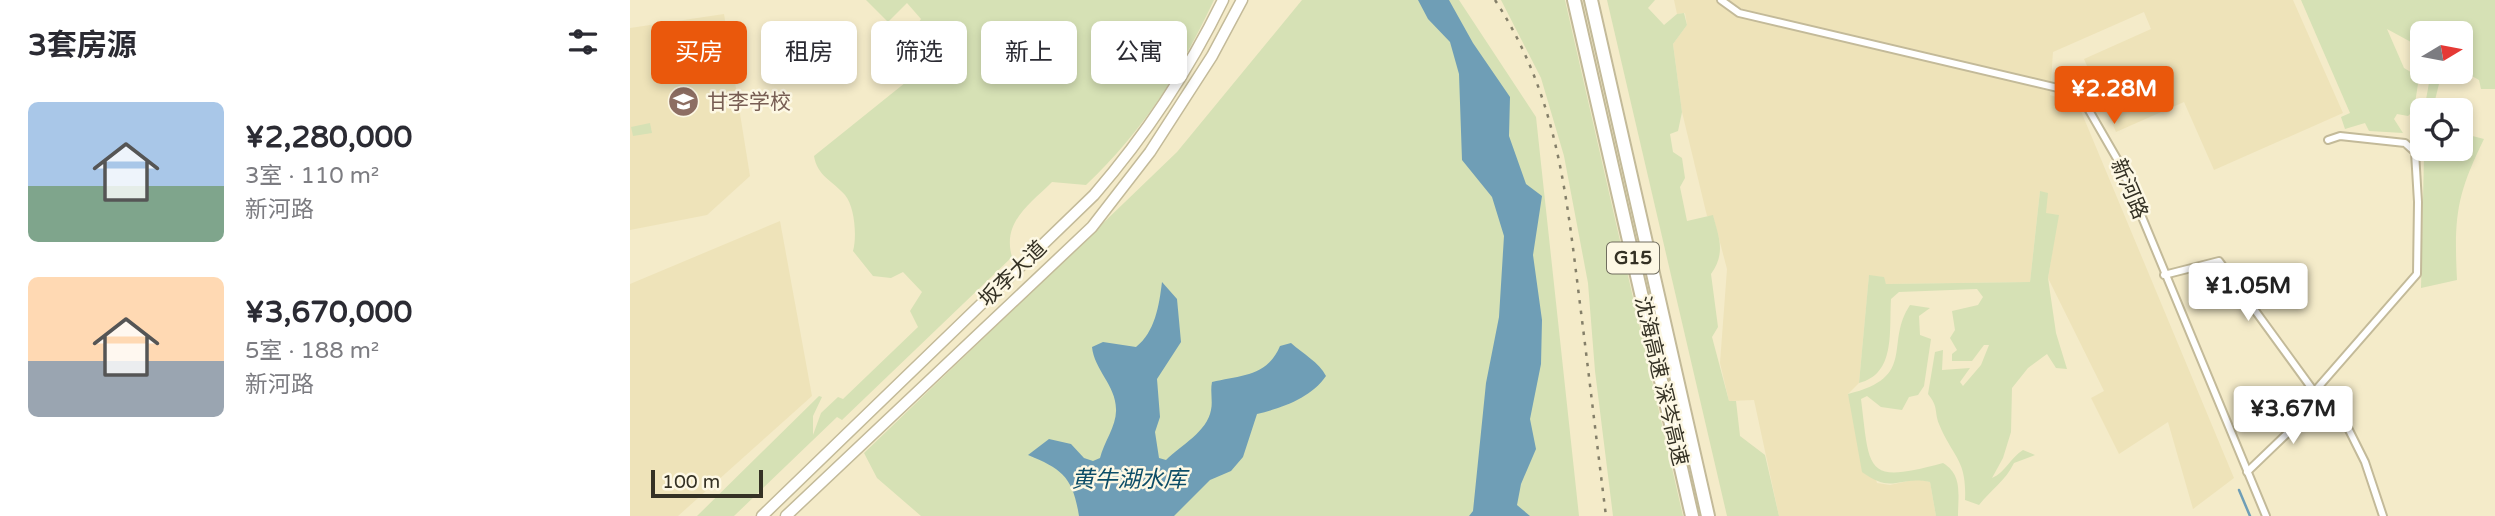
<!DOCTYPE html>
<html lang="zh">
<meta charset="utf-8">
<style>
:root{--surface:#fff;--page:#f7f7f7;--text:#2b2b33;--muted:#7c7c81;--accent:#ea580c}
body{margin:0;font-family:"Varela Round","Noto Sans SC",sans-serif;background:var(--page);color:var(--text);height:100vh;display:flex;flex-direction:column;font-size:26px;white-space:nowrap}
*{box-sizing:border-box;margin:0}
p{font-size:23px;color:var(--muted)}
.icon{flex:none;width:38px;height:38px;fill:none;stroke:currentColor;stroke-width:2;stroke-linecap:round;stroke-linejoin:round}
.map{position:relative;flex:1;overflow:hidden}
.side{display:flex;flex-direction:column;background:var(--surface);width:630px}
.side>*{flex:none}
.banner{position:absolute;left:21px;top:21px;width:665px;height:63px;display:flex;gap:14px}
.needle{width:46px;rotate:80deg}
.fabs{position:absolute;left:1780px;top:21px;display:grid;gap:14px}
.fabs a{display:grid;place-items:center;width:63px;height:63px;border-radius:10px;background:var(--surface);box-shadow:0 4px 10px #0003;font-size:35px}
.scale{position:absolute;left:21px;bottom:18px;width:112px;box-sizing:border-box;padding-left:7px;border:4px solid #343124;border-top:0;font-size:19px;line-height:24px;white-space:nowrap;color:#343124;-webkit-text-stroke:5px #fdf8e4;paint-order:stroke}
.price{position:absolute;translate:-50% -60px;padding:0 16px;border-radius:7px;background:#fff;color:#222;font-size:23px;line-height:46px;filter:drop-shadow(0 2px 4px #0008)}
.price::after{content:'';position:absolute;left:50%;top:42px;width:21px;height:16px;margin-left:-10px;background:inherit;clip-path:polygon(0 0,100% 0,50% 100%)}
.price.active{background:var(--accent);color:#fff}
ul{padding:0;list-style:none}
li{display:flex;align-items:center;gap:21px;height:175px;padding:0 28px}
li span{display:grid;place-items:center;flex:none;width:196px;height:140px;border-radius:10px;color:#555}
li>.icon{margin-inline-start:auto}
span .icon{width:84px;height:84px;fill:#fffc;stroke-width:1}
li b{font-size:30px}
h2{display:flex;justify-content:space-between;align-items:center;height:84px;padding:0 28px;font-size:30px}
.pill{padding:0 24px;border-radius:10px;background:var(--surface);box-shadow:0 4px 10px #0003;font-size:24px;line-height:63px}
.pill.active{background:var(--accent);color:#fff}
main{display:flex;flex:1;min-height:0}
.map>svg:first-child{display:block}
.built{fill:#eee3b9}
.green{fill:#d6e1b5}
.water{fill:#6f9eb6}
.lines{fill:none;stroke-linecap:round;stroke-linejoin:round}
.stream{stroke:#6f9eb6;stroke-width:2.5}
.street-casing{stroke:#c3ba99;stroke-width:10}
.primary-casing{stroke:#c3ba99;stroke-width:13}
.highway-casing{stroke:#c3ba99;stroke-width:16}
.street{stroke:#fff;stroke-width:6}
.primary{stroke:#fff;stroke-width:10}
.highway{stroke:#fff;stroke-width:12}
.rail{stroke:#847f69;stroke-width:2.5;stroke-dasharray:3.5 7;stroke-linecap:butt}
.labels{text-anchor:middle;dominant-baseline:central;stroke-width:5;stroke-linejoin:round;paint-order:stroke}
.shield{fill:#fdf8e4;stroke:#706d5e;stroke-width:2}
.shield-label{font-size:19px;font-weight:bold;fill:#343124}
.education-label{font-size:21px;fill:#785e54;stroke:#fdf8e4;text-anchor:start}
.street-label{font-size:21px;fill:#343124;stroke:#fdf8e4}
.water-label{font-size:23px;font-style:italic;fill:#0d4d67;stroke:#fdf8e4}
</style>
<main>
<section class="side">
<h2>3套房源<svg class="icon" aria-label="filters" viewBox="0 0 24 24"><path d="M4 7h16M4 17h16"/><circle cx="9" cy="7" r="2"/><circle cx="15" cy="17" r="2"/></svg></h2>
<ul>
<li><span style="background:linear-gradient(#a9c7e8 60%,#7fa58c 0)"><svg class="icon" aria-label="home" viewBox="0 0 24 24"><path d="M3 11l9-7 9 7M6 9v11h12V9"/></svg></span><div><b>¥2,280,000</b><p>3室 · 110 m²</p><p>新河路</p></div></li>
<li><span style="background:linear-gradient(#ffd9b3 60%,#9aa5b1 0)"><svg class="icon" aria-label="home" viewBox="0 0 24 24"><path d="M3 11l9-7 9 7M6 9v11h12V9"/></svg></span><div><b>¥3,670,000</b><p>5室 · 188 m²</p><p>新河路</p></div></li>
</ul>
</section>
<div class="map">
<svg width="1865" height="516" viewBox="0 0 1865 516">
<rect width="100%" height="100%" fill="#f4ebc9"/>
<!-- built -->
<g class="built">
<polygon points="1044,0 1663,0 1713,113 1584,170 1554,102 1486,132 1454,59 1521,29 1514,12 1423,52 1420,95 1448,104 1604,478 1563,509 1538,422 1489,454 1461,398 1474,391 1418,278 1428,215 1416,214 1410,191 1400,282 1256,284 1253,277 1239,276 1229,383 1218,394 1247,483 1260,485 1287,479 1300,482 1306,516 1149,516 1124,400 1099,401 1090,363 1097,269 1083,216 1077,216 1052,112 1043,44 1057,25 1055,13 1047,14"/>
<polygon points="94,14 120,176 77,215 0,230 0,28"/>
<polygon points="150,221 182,396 48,516 0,516 0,284"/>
</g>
<!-- green -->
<g class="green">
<path d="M236,0H584C550,72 514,130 456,185L422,182C399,205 372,222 382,257L212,420L207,417L104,516H67L189,396L192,397L183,416V435L191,413L208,397L213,399L288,327L280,311L292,292L273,272L261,278L243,276L223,251C227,237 225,207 215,195C203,181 187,176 184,156L306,58V47H291L282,32L291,19L277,3L258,22Z"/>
<polygon points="672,0 829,0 906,117 949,516 291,516 247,478 234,453 547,152"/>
<polygon points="871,0 935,0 1053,516 983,516 965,371 958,283 934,156 911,78"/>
<path d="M977,0H1025L1018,8L1034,25L1047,14L1054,13L1057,25L1043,44L1052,112L1048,131L1040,134L1043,152L1052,158L1055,178L1050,187L1057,221L1083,215C1089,238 1096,253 1081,274L1088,327L1082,337L1099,401H1106L1110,436L1135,455L1149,516H1097Z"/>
<polygon points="1671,0 1865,0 1865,89 1851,89 1849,80 1831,70 1830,33 1792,33 1792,48 1757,29 1774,68 1789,77 1784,110 1778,116 1767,114 1764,119 1773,133 1739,131 1735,123 1715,129 1711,117 1720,113"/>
<polygon points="1801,72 1812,72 1805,100 1799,107 1795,105"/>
<polygon points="20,123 22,133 3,136 1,127"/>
<path d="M1831,133L1854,139C1826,196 1824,217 1827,280L1791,288L1794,156L1798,149H1830Z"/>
<path d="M1410,191L1418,193L1416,213L1429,215L1418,278L1426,333L1437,369L1426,368L1417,354L1398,368L1382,388L1381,432L1373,458L1362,478C1376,472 1380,458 1393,450L1405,455L1384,463C1376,480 1361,490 1349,505L1335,500C1337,459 1323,458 1309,424C1304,411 1309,408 1298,394L1305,352L1313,350L1312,370L1340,368L1330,382L1333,386L1351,365L1359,345H1354L1342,361H1322V354L1327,350L1320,338L1325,330L1322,311L1348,305L1353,297L1347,289L1269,292L1261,299C1259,331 1266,374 1229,383L1239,275L1254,277L1256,284L1400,282Z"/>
<path d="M1280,305L1300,308L1289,316L1290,335L1301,339L1294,386L1288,395L1279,397L1272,410L1251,407L1237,396L1231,399C1240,473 1235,484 1313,463C1333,475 1328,495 1328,516H1306L1300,482C1269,475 1263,495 1232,472L1218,394C1288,377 1254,344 1280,305Z"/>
</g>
<!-- water -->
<g class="water">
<polygon points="788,0 819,0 843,43 880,97 879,136 896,184 912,196 903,255 912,320 911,364 900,419 906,449 891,484 887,505 900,516 839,516 843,511 856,383 869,317 874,236 862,197 832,160 829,74 820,42 798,19"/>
<path d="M532,282L547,299L551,342L527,379L530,417L525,432L529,458L536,460C551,445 577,432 581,410C583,401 580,392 582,382C610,375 637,377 650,346L661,343C673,354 689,362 696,376C681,398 652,408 627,414L613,457L601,471L580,480L544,516H449C443,477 432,469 398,455L419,439L441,444L454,458L463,461L470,458C474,442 487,425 486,409C486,386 464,369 462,347L473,342L506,347C525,332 529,306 532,282Z"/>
</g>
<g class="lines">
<!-- stream -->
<polyline class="stream" points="1609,490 1620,516"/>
<defs>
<g id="street">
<polyline points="1091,0 1109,13 1449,93 1490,164 1636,516"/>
<polyline points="1534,275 1589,261 1691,401 1718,428 1735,462 1753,516"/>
<polyline points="1684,392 1787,274 1788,202 1785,152 1775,143 1710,136 1698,140"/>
<polyline points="1617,472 1691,401"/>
</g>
<g id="primary">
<path d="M132,516L464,195C515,136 559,70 593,0"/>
<polyline points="156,516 462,227 520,152 582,56 612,0"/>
</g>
<g id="highway">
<polyline points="944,0 1062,516"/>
<polyline points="961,0 1078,516"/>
</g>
</defs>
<!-- street casing -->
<use href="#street" class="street-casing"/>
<!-- primary casing -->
<use href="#primary" class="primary-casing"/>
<!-- highway casing -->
<use href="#highway" class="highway-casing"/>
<!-- street -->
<use href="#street" class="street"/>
<!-- primary -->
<use href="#primary" class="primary"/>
<!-- highway -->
<use href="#highway" class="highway"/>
<!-- rail -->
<path class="rail" d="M865,0C928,97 936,193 950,304C959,375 967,445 976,516"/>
</g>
<!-- icons -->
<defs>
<symbol id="school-disc" viewBox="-11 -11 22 22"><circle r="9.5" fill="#8d6e63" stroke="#fdf8e4"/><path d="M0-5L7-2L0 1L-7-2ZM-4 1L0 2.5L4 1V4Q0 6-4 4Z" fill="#fff"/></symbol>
</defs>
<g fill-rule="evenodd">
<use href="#school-disc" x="36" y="84" width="35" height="35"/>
</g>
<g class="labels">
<!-- shield labels -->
<rect class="shield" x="977" y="242.5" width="52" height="31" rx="5"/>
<g class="shield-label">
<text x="1003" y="258">G15</text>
</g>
<!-- education labels -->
<g class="education-label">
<text x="77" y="102">甘李学校</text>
</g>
<!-- street labels -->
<g class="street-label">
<text transform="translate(1499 189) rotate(67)">新河路</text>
<text transform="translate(383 274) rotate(-44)">坂李大道</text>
<text transform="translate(1031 381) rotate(77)">沈海高速 深岑高速</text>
</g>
<!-- water labels -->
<g class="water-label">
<text x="499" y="480">黄牛湖水库</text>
</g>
</g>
</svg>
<div class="fabs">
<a><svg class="needle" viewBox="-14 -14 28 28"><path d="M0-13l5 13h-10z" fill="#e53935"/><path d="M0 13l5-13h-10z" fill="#7c7c81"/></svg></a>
<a><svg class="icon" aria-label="locate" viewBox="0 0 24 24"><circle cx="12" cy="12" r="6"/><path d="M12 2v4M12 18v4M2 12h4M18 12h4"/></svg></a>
</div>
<div class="scale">100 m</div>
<b class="price active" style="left:1484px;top:126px">¥2.28M</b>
<b class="price" style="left:1618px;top:323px">¥1.05M</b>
<b class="price" style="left:1663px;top:446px">¥3.67M</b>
<div class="banner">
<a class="pill active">买房</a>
<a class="pill">租房</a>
<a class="pill">筛选</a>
<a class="pill">新上</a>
<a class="pill">公寓</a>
</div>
</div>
</main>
